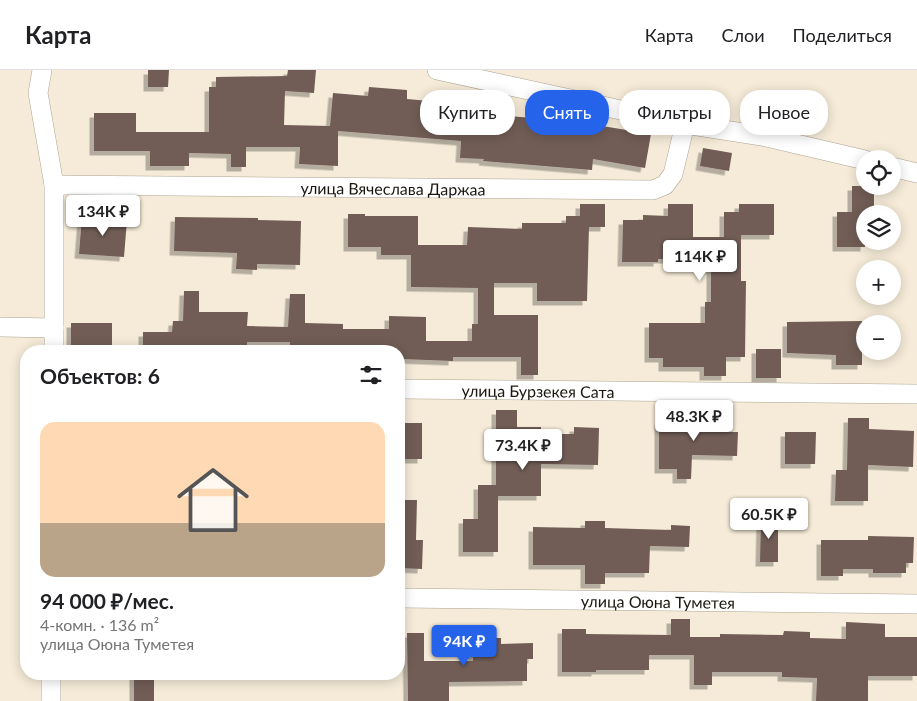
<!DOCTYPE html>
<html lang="ru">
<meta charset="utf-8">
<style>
:root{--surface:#fff;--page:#f2f2f2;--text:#202124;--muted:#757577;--line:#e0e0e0;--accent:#2563eb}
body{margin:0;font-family:Lato,sans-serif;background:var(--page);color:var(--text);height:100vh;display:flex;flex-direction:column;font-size:19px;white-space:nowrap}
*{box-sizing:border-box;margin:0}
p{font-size:16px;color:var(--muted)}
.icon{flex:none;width:28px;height:28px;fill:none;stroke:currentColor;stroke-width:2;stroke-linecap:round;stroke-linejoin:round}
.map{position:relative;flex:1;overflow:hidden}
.drawer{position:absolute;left:20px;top:275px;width:385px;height:335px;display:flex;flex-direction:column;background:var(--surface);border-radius:20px;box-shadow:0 2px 12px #0003}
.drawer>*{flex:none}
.hud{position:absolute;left:420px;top:20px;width:421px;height:45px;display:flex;gap:10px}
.fabs{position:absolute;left:856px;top:80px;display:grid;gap:10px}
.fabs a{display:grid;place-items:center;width:45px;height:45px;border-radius:50%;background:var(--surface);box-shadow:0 2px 12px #0003;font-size:25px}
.price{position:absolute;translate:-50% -42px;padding:0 11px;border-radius:5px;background:#fff;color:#222;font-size:16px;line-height:32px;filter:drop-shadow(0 1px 2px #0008)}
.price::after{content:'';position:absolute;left:50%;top:30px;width:15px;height:11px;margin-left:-8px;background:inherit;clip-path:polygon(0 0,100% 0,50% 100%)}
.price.selected{background:var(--accent);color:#fff}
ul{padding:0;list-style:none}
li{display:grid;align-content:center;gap:10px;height:265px;padding:0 20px}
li+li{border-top:1px solid var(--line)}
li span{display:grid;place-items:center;height:155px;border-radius:15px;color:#555}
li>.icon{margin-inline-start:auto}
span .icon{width:90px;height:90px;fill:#fffc;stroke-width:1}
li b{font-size:21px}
h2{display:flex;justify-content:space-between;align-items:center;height:60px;padding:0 20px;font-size:21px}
.pill{padding:0 18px;border-radius:20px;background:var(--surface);box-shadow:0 2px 12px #0003;font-size:18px;line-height:45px}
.pill.selected{background:var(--accent);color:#fff}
header{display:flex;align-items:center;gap:30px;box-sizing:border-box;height:70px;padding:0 25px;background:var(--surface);border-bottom:1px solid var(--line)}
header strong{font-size:24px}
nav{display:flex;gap:28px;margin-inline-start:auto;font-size:18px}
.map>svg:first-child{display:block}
.building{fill:#715d57;filter:url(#shadow)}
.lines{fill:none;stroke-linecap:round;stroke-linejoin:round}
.street-casing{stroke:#aca390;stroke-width:20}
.street{stroke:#fff;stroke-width:19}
.labels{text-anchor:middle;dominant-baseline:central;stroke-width:5;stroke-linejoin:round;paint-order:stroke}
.street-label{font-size:16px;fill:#1b1710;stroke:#fff}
</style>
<header>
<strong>Карта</strong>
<nav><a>Карта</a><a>Слои</a><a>Поделиться</a></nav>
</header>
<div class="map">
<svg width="917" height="631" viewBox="0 0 917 631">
<defs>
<filter id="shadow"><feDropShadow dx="-4.5" dy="4.5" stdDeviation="0" flood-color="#0004"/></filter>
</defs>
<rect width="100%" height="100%" fill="#f6ebd8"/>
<!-- building -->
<g class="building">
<polygon points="148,0 169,0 168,17 148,17"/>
<polygon points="288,0 316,0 314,23 285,21 284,55 330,56 333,23 368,26 369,17 407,20 407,29 484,36 484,44 596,53 596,55 651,64 645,98 593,89 592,100 483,91 484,89 460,88 461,71 338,61 338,96 299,94 300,77 246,77 246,97 231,97 231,84 189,83 189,96 150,96 150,81 94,81 94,43 136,43 136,62 209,62 209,17 216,17 216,7 287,6"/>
<polygon points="703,78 732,83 729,101 700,96"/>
<polygon points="852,116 874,116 874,144 865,144 865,177 837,177 837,142 852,142"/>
<polygon points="580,134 605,134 605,157 589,157 587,231 537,231 537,213 494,213 494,245 538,245 538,305 521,305 521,287 453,287 453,291 401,289 401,282 399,281 290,281 290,272 247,272 247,281 233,281 233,277 191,277 191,281 143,281 143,262 172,262 173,251 183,251 184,221 199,221 199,242 248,242 247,256 288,257 290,224 305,224 305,253 343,254 343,259 389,259 389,246 426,247 426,271 472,271 472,254 478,254 478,218 411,217 411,185 381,185 381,177 348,177 348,144 365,144 365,146 418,146 418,175 467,175 468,157 522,159 522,153 566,153 566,146 580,146"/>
<polygon points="668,134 693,134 693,167 724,167 724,142 739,142 739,134 774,134 774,165 741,165 741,211 746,211 745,287 726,287 726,306 704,306 704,297 663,297 663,288 649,288 649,253 705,253 705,232 711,232 711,189 658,189 658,192 622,192 623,150 643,150 643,145 668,146"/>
<polygon points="82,146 127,150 124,187 79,184"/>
<polygon points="175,147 258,148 258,150 301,151 300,195 257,194 257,200 236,199 237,183 174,181"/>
<polygon points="862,251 862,295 836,295 836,285 787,283 787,252"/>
<rect x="71" y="253" width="41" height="28"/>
<rect x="756" y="279" width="25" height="29"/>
<polygon points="496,340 517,340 517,357 541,357 541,364 574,364 574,357 599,358 598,395 541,394 541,426 498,426 498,482 463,482 463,449 478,449 478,415 496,415"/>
<polygon points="703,345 729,346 729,362 738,362 737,386 692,385 691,409 677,409 677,399 659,399 659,351 703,351"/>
<polygon points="848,348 869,348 869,359 914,361 913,397 868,395 868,431 835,431 836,400 847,400"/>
<rect x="399" y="353" width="23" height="36"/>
<polygon points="785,362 816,362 815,394 785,394"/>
<polygon points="399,430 417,430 416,470 423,470 422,499 399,498"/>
<polygon points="761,448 778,448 778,492 760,492"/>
<polygon points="585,451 605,451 605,458 671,460 671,455 690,456 689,477 650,476 649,503 605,503 605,514 585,514 585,495 533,495 533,457 585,458"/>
<polygon points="868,466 914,467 913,493 906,493 906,503 873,503 873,499 843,499 843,506 821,506 821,470 868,470"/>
<polygon points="671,549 690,549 690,567 720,567 720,564 783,565 784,561 810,562 810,568 846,569 846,552 885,554 885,567 917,567 917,606 868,606 868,631 816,631 817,608 782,607 782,602 712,602 712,615 694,615 694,585 649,585 649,600 596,600 596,602 562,602 562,559 586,559 586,564 671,565"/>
<polygon points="407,563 424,563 424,591 473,591 473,568 501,568 501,574 533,573 533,589 527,589 527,611 449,612 449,631 408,631"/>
<rect x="134" y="604" width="20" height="27"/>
</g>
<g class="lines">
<defs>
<g id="street">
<polyline points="42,0 38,23 54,115 54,281"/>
<polyline points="437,0 685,54 762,66 865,90"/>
<polyline points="892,97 917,103"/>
<path id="s1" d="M54,115L653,120L665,115L673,104L685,54"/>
<polyline points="0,257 54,258"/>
<path id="s2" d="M399,319L917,324"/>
<path id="s3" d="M399,528L917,534"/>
<polyline points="51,604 51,631"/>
</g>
</defs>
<!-- street casing -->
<use href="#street" class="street-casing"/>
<!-- street -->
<use href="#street" class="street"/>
</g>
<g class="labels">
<!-- street labels -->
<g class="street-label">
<text stroke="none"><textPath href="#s1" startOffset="339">улица Вячеслава Даржаа</textPath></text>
<text stroke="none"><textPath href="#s2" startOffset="139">улица Бурзекея Сата</textPath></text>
<text stroke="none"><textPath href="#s3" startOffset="259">улица Оюна Туметея</textPath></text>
</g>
</g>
</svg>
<div class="fabs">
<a><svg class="icon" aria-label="locate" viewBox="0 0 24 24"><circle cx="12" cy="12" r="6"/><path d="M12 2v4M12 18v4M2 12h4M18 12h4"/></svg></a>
<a><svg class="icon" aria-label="layers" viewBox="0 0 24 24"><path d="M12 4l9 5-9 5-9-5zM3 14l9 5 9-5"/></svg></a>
<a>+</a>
<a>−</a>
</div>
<b class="price" style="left:103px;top:167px">134K ₽</b>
<b class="price" style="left:700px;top:212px">114K ₽</b>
<b class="price" style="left:694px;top:372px">48.3K ₽</b>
<b class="price" style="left:523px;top:401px">73.4K ₽</b>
<b class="price" style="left:769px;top:470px">60.5K ₽</b>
<b class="price selected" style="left:464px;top:597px">94K ₽</b>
<div class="hud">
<a class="pill">Купить</a>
<a class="pill selected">Снять</a>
<a class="pill">Фильтры</a>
<a class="pill">Новое</a>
</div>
<section class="drawer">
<h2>Объектов: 6<svg class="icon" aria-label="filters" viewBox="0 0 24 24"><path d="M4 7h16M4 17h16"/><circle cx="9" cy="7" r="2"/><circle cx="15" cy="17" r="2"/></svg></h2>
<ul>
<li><span style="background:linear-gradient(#ffd9b3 65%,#b9a48a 0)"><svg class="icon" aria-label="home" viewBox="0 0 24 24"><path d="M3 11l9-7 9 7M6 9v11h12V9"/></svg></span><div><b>94 000 ₽/мес.</b><p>4-комн. · 136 m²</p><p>улица Оюна Туметея</p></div></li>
</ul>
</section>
</div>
